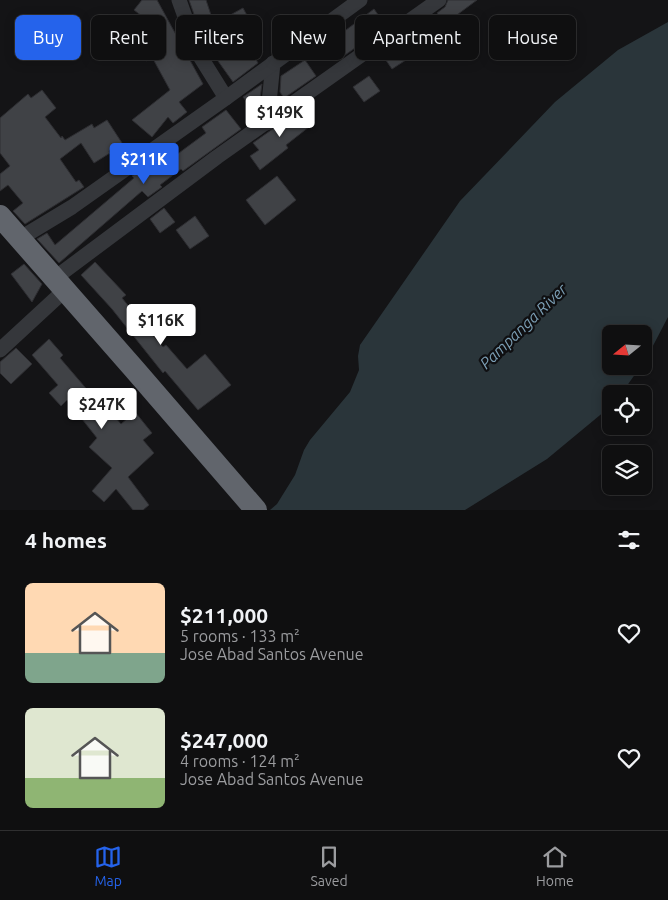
<!DOCTYPE html>
<meta charset="utf-8">
<style>
:root{--surface:#0f0f10;--page:#181819;--text:#f1f3f6;--muted:#9b9c9f;--line:#2f2f30;--accent:#2563eb}
body{margin:0;font-family:Ubuntu,sans-serif;background:var(--page);color:var(--text);height:100vh;display:flex;flex-direction:column;font-size:19px;white-space:nowrap}
*{box-sizing:border-box;margin:0}
p{font-size:16px;color:var(--muted)}
.icon{flex:none;width:28px;height:28px;fill:none;stroke:currentColor;stroke-width:2;stroke-linecap:round;stroke-linejoin:round}
.map{position:relative;height:510px;overflow:hidden}
.panel{display:flex;flex-direction:column;background:var(--surface);flex:1}
.panel>*{flex:none}
.guide{position:absolute;left:15px;top:15px;width:639px;height:45px;display:flex;gap:10px}
.needle{width:32px;rotate:252deg}
.controls{position:absolute;left:602px;top:325px;display:grid;gap:10px}
.controls a{display:grid;place-items:center;width:50px;height:50px;border-radius:8px;background:var(--surface);box-shadow:0 2px 12px #0003,0 0 0 1px var(--line);font-size:25px}
.price{position:absolute;translate:-50% -42px;padding:0 11px;border-radius:5px;background:#fff;color:#222;font-size:16px;line-height:32px;filter:drop-shadow(0 1px 2px #0008)}
.price::after{content:'';position:absolute;left:50%;top:30px;width:15px;height:11px;margin-left:-8px;background:inherit;clip-path:polygon(0 0,100% 0,50% 100%)}
.price.on{background:var(--accent);color:#fff}
ul{padding:0;list-style:none}
li{display:flex;align-items:center;gap:15px;height:125px;padding:0 25px}
li span{display:grid;place-items:center;flex:none;width:140px;height:100px;border-radius:8px;color:#555}
li>.icon{margin-inline-start:auto}
span .icon{width:60px;height:60px;fill:#fffc;stroke-width:1}
li b{font-size:21px}
h2{display:flex;justify-content:space-between;align-items:center;height:60px;padding:0 25px;font-size:21px}
.chip{padding:0 18px;border-radius:8px;background:var(--surface);box-shadow:0 2px 12px #0003,0 0 0 1px var(--line);font-size:18px;line-height:45px}
.chip.on{background:var(--accent);color:#fff}
.menu{display:flex;justify-content:space-around;align-items:center;height:70px;border-top:1px solid var(--line);background:var(--surface);font-size:14px;color:var(--muted)}
.menu a{display:grid;justify-items:center;gap:2px}
.menu .on{color:var(--accent)}
.map>svg:first-child{display:block}
.water{fill:#2a353a}
.building{fill:#404246;stroke:#2e2e32}
.lines{fill:none;stroke-linecap:round;stroke-linejoin:round}
.minor{stroke:#35373b;stroke-width:15}
.highway{stroke:#61656c;stroke-width:22}
.labels{text-anchor:middle;dominant-baseline:central;stroke-width:4.5;stroke-linejoin:round;paint-order:stroke}
.water-label{font-size:16px;font-style:italic;fill:#7b9eb4;stroke:#0f0f11}
</style>
<div class="map">
<svg width="668" height="510" viewBox="0 0 668 510">
<rect width="100%" height="100%" fill="#141416"/>
<!-- water -->
<polygon class="water" points="668,22 668,317 644,363 644,334 611,334 611,366 641,366 621,394 611,394 611,406 547,459 465,510 270,510 277,504 295,475 304,450 310,440 350,392 359,370 358,356 360,345 460,201 555,102 618,50"/>
<!-- building -->
<g class="building">
<polygon points="142,0 157,0 203,84 179,102 187,112 173,123 168,117 152,137 132,120 170,90 152,57 146,61 129,30 147,20 134,10"/>
<polygon points="189,0 206,0 214,24 243,8 250,21 243,25 263,52 255,58 258,63 233,82 213,54 210,55 206,49"/>
<polygon points="448,0 477,0 446,23 437,13 445,7"/>
<polygon points="374,9 386,26 338,60 325,43 340,31 342,33"/>
<polygon points="398,41 409,58 392,69 381,53"/>
<polygon points="305,60 316,76 284,98 280,92 281,76"/>
<polygon points="369,76 380,91 364,102 353,87"/>
<polygon points="262,84 260,98 249,105 243,97"/>
<polygon points="42,90 56,108 45,117 61,138 62,136 65,140 92,124 94,128 107,120 122,143 109,151 110,153 94,163 81,143 60,159 76,182 79,180 84,187 25,224 13,211 23,203 8,185 0,191 0,174 10,166 0,153 0,118 28,94 31,98"/>
<polygon points="302,108 314,123 286,145 288,148 260,170 250,156 259,150 253,143"/>
<polygon points="226,110 241,129 183,171 181,169 160,185 162,187 148,197 142,191 59,263 37,239 47,233 55,245 134,178 132,176 146,166 151,172 164,164 206,133 202,127"/>
<polygon points="277,176 296,200 265,225 246,200"/>
<polygon points="164,208 175,222 160,233 150,219"/>
<polygon points="195,216 209,236 190,249 176,230"/>
<polygon points="95,262 126,295 122,298 148,330 163,347 166,345 187,369 205,354 231,385 198,410 165,371 163,373 112,309 81,275"/>
<polygon points="24,264 42,284 32,302 11,274"/>
<polygon points="49,339 63,355 60,358 96,400 99,398 121,424 135,412 152,433 143,440 154,453 128,477 149,505 143,510 133,510 116,489 104,502 92,491 112,468 89,447 97,438 67,400 61,406 49,393 58,385 32,355"/>
<polygon points="16,348 32,364 11,384 0,373 0,362"/>
</g>
<g class="lines">
<!-- minor -->
<g class="minor">
<polyline points="179,0 198,53 226,98"/>
<polyline points="267,123 273,63"/>
<polyline points="19,239 72,207 226,98 360,0"/>
<polyline points="55,278 217,157 439,0"/>
<polyline points="0,350 65,290"/>
</g>
<!-- highway -->
<polyline class="highway" points="0,216 135,370 256,510"/>
</g>
<g class="labels">
<!-- water labels -->
<g class="water-label">
<text transform="translate(523 326) rotate(-44)">Pampanga River</text>
</g>
</g>
</svg>
<div class="controls">
<a><svg class="needle" viewBox="-14 -14 28 28"><path d="M0-13l5 13h-10z" fill="#e53935"/><path d="M0 13l5-13h-10z" fill="#9b9c9f"/></svg></a>
<a><svg class="icon" aria-label="locate" viewBox="0 0 24 24"><circle cx="12" cy="12" r="6"/><path d="M12 2v4M12 18v4M2 12h4M18 12h4"/></svg></a>
<a><svg class="icon" aria-label="layers" viewBox="0 0 24 24"><path d="M12 4l9 5-9 5-9-5zM3 14l9 5 9-5"/></svg></a>
</div>
<b class="price" style="left:280px;top:138px">$149K</b>
<b class="price on" style="left:144px;top:185px">$211K</b>
<b class="price" style="left:161px;top:346px">$116K</b>
<b class="price" style="left:102px;top:430px">$247K</b>
<div class="guide">
<a class="chip on">Buy</a>
<a class="chip">Rent</a>
<a class="chip">Filters</a>
<a class="chip">New</a>
<a class="chip">Apartment</a>
<a class="chip">House</a>
</div>
</div>
<section class="panel">
<h2>4 homes<svg class="icon" aria-label="filters" viewBox="0 0 24 24"><path d="M4 7h16M4 17h16"/><circle cx="9" cy="7" r="2"/><circle cx="15" cy="17" r="2"/></svg></h2>
<ul>
<li><span style="background:linear-gradient(#ffd9b3 70%,#7fa58c 0)"><svg class="icon" aria-label="home" viewBox="0 0 24 24"><path d="M3 11l9-7 9 7M6 9v11h12V9"/></svg></span><div><b>$211,000</b><p>5 rooms · 133 m²</p><p>Jose Abad Santos Avenue</p></div><svg class="icon" aria-label="heart" viewBox="0 0 24 24"><path d="M12 20l-8-8c-3-5 5-10 8-4 3-6 11-1 8 4z"/></svg></li>
<li><span style="background:linear-gradient(#dfe7d0 70%,#8fb573 0)"><svg class="icon" aria-label="home" viewBox="0 0 24 24"><path d="M3 11l9-7 9 7M6 9v11h12V9"/></svg></span><div><b>$247,000</b><p>4 rooms · 124 m²</p><p>Jose Abad Santos Avenue</p></div><svg class="icon" aria-label="heart" viewBox="0 0 24 24"><path d="M12 20l-8-8c-3-5 5-10 8-4 3-6 11-1 8 4z"/></svg></li>
</ul>
</section>
<nav class="menu">
<a class="on"><svg class="icon" aria-label="map" viewBox="0 0 24 24"><path d="M3 6l6-2 6 2 6-2v14l-6 2-6-2-6 2zM9 4v14M15 6v14"/></svg>Map</a>
<a><svg class="icon" aria-label="saved" viewBox="0 0 24 24"><path d="M7 4h10v16l-5-4-5 4z"/></svg>Saved</a>
<a><svg class="icon" aria-label="home" viewBox="0 0 24 24"><path d="M3 11l9-7 9 7M6 9v11h12V9"/></svg>Home</a>
</nav>
